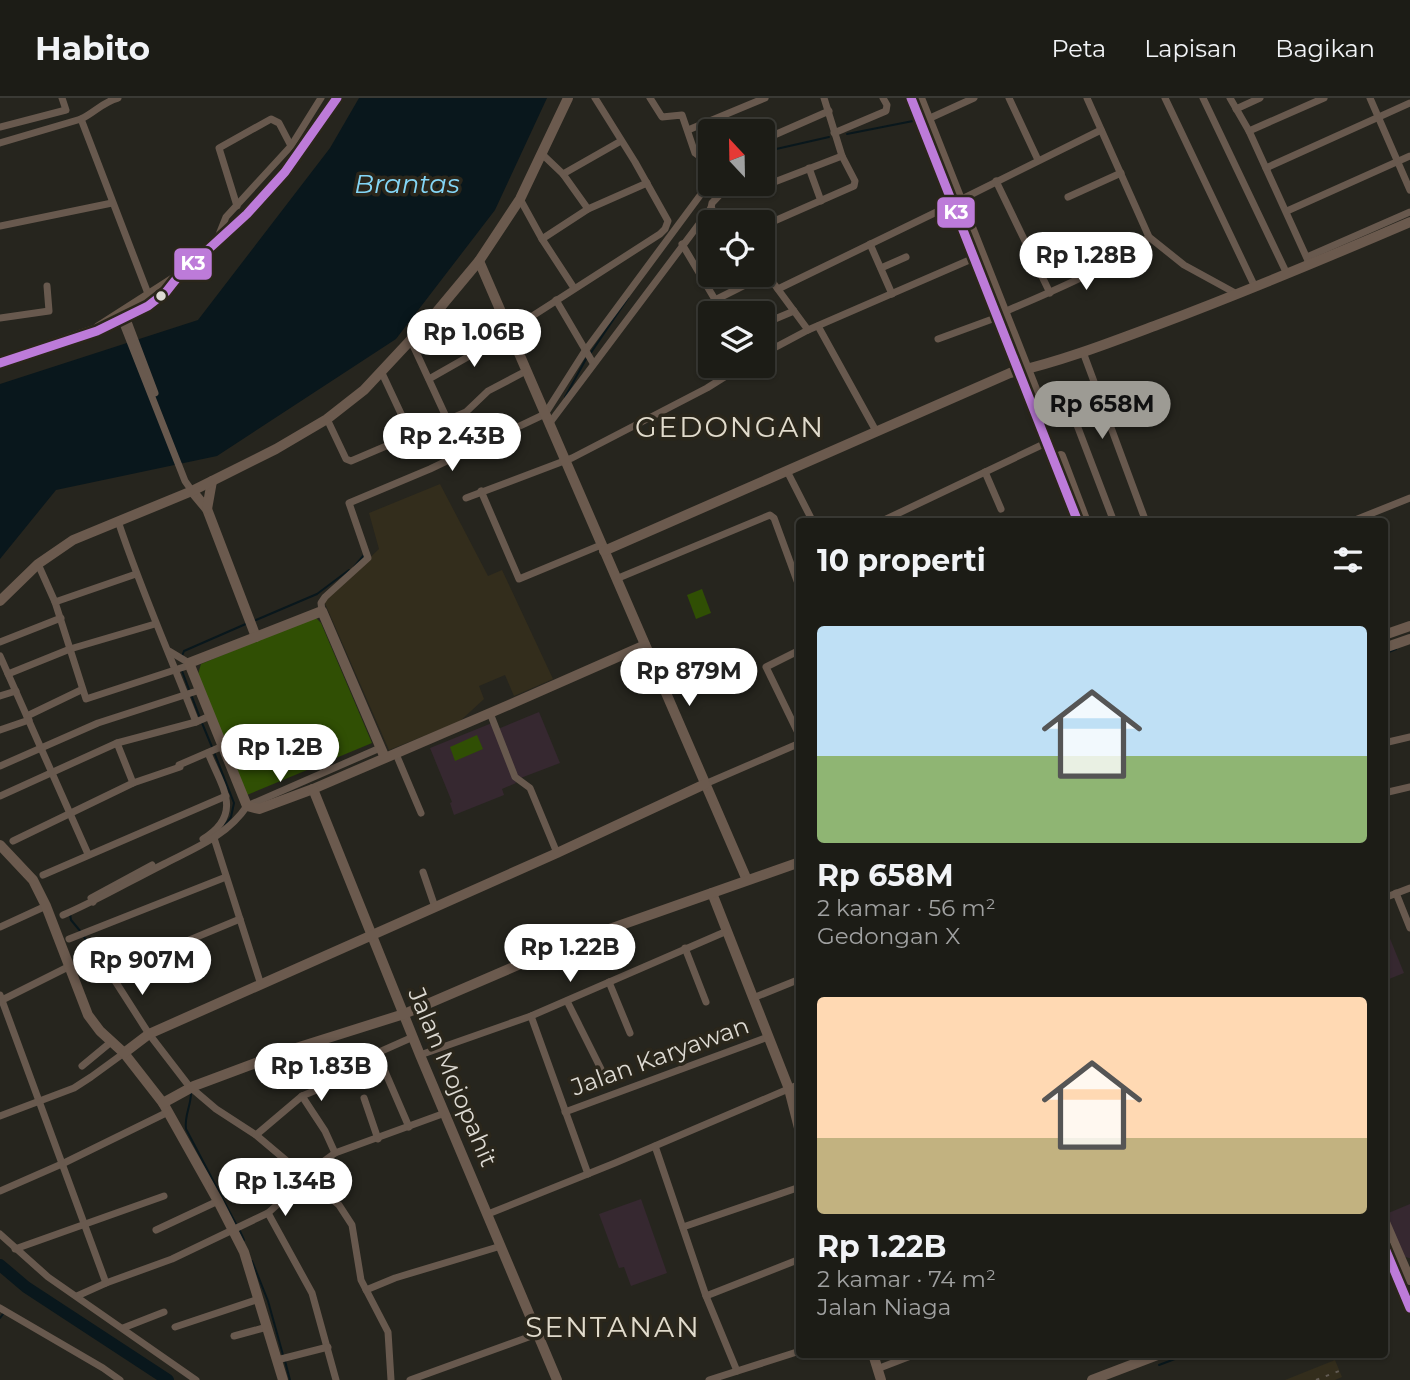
<!DOCTYPE html>
<html lang="id">
<meta charset="utf-8">
<style>
:root{--surface:#1c1c16;--page:#292923;--text:#f1f3f6;--muted:#a0a1a1;--line:#3a3a35;--accent:#9d9b94}
body{margin:0;font-family:Montserrat,sans-serif;background:var(--page);color:var(--text);height:100vh;display:flex;flex-direction:column;font-size:26px;white-space:nowrap}
*{box-sizing:border-box;margin:0}
p{font-size:23px;color:var(--muted)}
.icon{flex:none;width:38px;height:38px;fill:none;stroke:currentColor;stroke-width:2;stroke-linecap:round;stroke-linejoin:round}
.map{position:relative;flex:1;overflow:hidden}
.side{position:absolute;left:796px;top:420px;width:592px;height:840px;display:flex;flex-direction:column;background:var(--surface);border-radius:7px;box-shadow:0 2px 5px #0004,0 0 0 2px var(--line)}
.side>*{flex:none}
.needle{width:46px;rotate:338deg}
.controls{position:absolute;left:698px;top:21px;display:grid;gap:14px}
.controls a{display:grid;place-items:center;width:77px;height:77px;border-radius:7px;background:var(--surface);box-shadow:0 2px 5px #0004,0 0 0 2px var(--line);font-size:35px}
.price{position:absolute;translate:-50% -60px;padding:0 16px;border-radius:24px;background:#fff;color:#222;font-size:23px;line-height:46px;filter:drop-shadow(0 2px 4px #0008)}
.price::after{content:'';position:absolute;left:50%;top:42px;width:21px;height:16px;margin-left:-10px;background:inherit;clip-path:polygon(0 0,100% 0,50% 100%)}
.price.selected{background:var(--accent);color:#111}
ul{padding:0;list-style:none}
li{display:grid;align-content:center;gap:14px;height:371px;padding:0 21px}
li span{display:grid;place-items:center;height:217px;border-radius:7px;color:#555}
li>.icon{margin-inline-start:auto}
span .icon{width:126px;height:126px;fill:#fffc;stroke-width:1}
li b{font-size:30px}
h2{display:flex;justify-content:space-between;align-items:center;height:84px;padding:0 21px;font-size:30px}
header{display:flex;align-items:center;gap:42px;box-sizing:border-box;height:98px;padding:0 35px;background:var(--surface);border-bottom:2px solid var(--line)}
header strong{font-size:33px}
nav{display:flex;gap:38px;margin-inline-start:auto;font-size:24px}
.map>svg:first-child{display:block}
.built{fill:#332d1c}
.education{fill:#362830}
.green{fill:#304f04}
.water{fill:#09171c}
.lines{fill:none;stroke-linecap:round;stroke-linejoin:round}
.stream{stroke:#09171c;stroke-width:2}
.river{stroke:#09171c;stroke-width:12}
.street{stroke:#68594e;stroke-width:7}
.secondary{stroke:#6b5a4e;stroke-width:10}
.primary{stroke:#68584b;stroke-width:12}
.rail{stroke:#625b53;stroke-width:2;stroke-dasharray:3.5 7;stroke-linecap:butt}
.bus-1-casing{stroke:#2a261b;stroke-width:14}
.bus-1{stroke:#bd7bd9;stroke-width:9}
.bus-dot{fill:#dddad3;stroke:#2a261b;stroke-width:2.5}
.labels{text-anchor:middle;dominant-baseline:central;stroke-width:7;stroke-linejoin:round;paint-order:stroke}
.street-label{font-size:24px;fill:#dddad3;stroke:#2a261b}
.water-label{font-size:26px;font-style:italic;fill:#84d6f6;stroke:#2a261b}
.quarter-label{font-size:28px;letter-spacing:2px;fill:#e1dbcc;stroke:#2a261b}
.line-badge{stroke:#2a261b;stroke-width:2.5}
.badge-label{font-size:19px;text-anchor:middle;font-weight:bold;fill:#fff}
</style>
<header>
<strong>Habito</strong>
<nav><a>Peta</a><a>Lapisan</a><a>Bagikan</a></nav>
</header>
<div class="map">
<svg width="1410" height="1282" viewBox="0 0 1410 1282">
<rect width="100%" height="100%" fill="#26251e"/>
<!-- built -->
<g class="built">
<polygon points="440,386 488,478 502,472 553,581 514,598 505,577 479,588 484,601 459,624 389,652 324,503 379,451 369,415"/>
<polygon points="1335,1262 1342,1279 1335,1282 1285,1282"/>
</g>
<!-- education -->
<g class="education">
<polygon points="539,614 560,665 518,681 498,631"/>
<polygon points="492,625 516,685 502,691 504,697 454,717 450,705 452,704 430,650"/>
<polygon points="1384,826 1404,875 1384,883"/>
<polygon points="641,1101 667,1175 631,1188 624,1169 619,1170 599,1116"/>
<polygon points="1410,1106 1410,1160 1409,1160 1403,1158 1386,1116"/>
</g>
<!-- green -->
<g class="green">
<polygon points="702,491 711,515 696,521 687,497"/>
<polygon points="315,519 321,525 372,645 247,697 198,576 201,566"/>
<polygon points="477,637 483,651 455,663 450,649"/>
</g>
<!-- water -->
<polygon class="water" points="359,0 547,0 495,112 396,241 217,358 56,392 0,461 0,286 198,222 330,50"/>
<g class="lines">
<!-- stream -->
<g class="stream">
<polyline points="847,36 913,23"/>
<polyline points="763,54 829,39"/>
<polyline points="590,256 628,200"/>
<polyline points="565,299 586,261"/>
<polyline points="354,469 364,457"/>
<polyline points="256,522 317,496 349,472"/>
<polyline points="1384,556 1396,551"/>
<polyline points="182,558 184,553 248,525"/>
<polyline points="182,573 190,594"/>
<polyline points="192,599 200,620"/>
<polyline points="202,625 212,649"/>
<polyline points="214,654 234,705 231,719 225,727"/>
<polyline points="70,816 71,822 81,834"/>
<polyline points="84,839 108,875"/>
<path d="M191,995C191,1008 184,1018 186,1031L236,1126"/>
<polyline points="239,1131 244,1142"/>
<polyline points="252,1163 268,1203 283,1257"/>
<polyline points="1384,1184 1388,1183"/>
<polyline points="0,1220 3,1216"/>
<polyline points="285,1263 290,1282"/>
<polyline points="1159,1267 1188,1256"/>
</g>
<!-- river -->
<polyline class="river" points="0,1167 26,1189 168,1282"/>
<!-- street -->
<g class="street">
<path d="M118,0C103,4 95,14 81,21L152,206"/>
<polyline points="650,0 662,19 682,17 695,55 699,58 710,58"/>
<polyline points="1009,0 1038,62"/>
<polyline points="1087,0 1149,139 1184,167 1237,196"/>
<polyline points="1165,0 1255,189"/>
<polyline points="1203,0 1287,176"/>
<polyline points="1230,0 1249,33 1310,167"/>
<polyline points="1370,0 1410,92"/>
<polyline points="1236,11 1260,0"/>
<polyline points="928,21 974,0"/>
<polyline points="0,29 66,12 62,0"/>
<polyline points="688,32 765,0"/>
<polyline points="1249,33 1324,0"/>
<polyline points="834,35 886,13 887,7 883,0"/>
<polyline points="763,42 829,13"/>
<polyline points="0,45 81,21"/>
<polyline points="542,56 563,76 588,111"/>
<polyline points="809,70 821,103"/>
<polyline points="1266,70 1410,5"/>
<polyline points="563,76 621,43"/>
<polyline points="996,83 1050,195"/>
<polyline points="749,86 756,91 842,58"/>
<polyline points="1068,99 1121,75"/>
<polyline points="520,101 542,141 574,190"/>
<polyline points="960,102 1101,32"/>
<polyline points="237,108 219,50 271,21 279,25 291,48"/>
<polyline points="711,110 723,124"/>
<polyline points="1287,113 1410,58"/>
<polyline points="772,124 854,88 855,83 842,58 824,0"/>
<polyline points="0,128 112,105"/>
<polyline points="218,139 226,119 291,48 321,0"/>
<polyline points="542,141 588,111 647,85"/>
<polyline points="682,146 723,215"/>
<polyline points="870,146 892,196"/>
<polyline points="1307,159 1410,114"/>
<polyline points="881,170 906,159"/>
<polyline points="763,171 808,232"/>
<polyline points="778,191 953,106"/>
<polyline points="556,202 593,265"/>
<polyline points="715,202 767,176"/>
<path d="M1004,214C1055,192 1105,172 1149,139"/>
<polyline points="0,220 49,213 47,188"/>
<polyline points="127,221 155,295"/>
<polyline points="122,223 185,383 192,393"/>
<polyline points="763,226 794,213"/>
<polyline points="818,228 876,333"/>
<polyline points="938,241 998,219"/>
<polyline points="411,243 448,323"/>
<polyline points="1083,254 1146,424"/>
<polyline points="763,256 808,232 974,160"/>
<polyline points="381,273 411,337"/>
<polyline points="429,281 487,248 488,242 509,233 660,136 665,131 668,123 635,64 595,0"/>
<polyline points="327,321 346,361 351,363 466,314 488,293 526,273"/>
<polyline points="1046,321 1072,314 1114,424"/>
<polyline points="549,326 711,110 712,105 730,86"/>
<polyline points="787,373 813,424"/>
<polyline points="985,374 1001,411"/>
<polyline points="481,393 519,481 601,447"/>
<polyline points="466,400 572,360 707,290 742,268"/>
<path d="M118,423C141,492 170,557 196,624"/>
<polyline points="880,424 1048,344"/>
<polyline points="1350,424 1410,400"/>
<polyline points="38,466 55,504 86,601 190,567"/>
<polyline points="616,481 770,417 774,420 800,491"/>
<polyline points="55,504 136,476"/>
<polyline points="322,513 321,505 325,499 368,460 349,405 430,371 545,316 585,253 710,84"/>
<polyline points="0,544 61,520"/>
<polyline points="800,552 766,569 800,639"/>
<polyline points="169,553 189,565"/>
<polyline points="0,558 88,756"/>
<polyline points="8,576 70,551 155,526"/>
<polyline points="0,598 16,593"/>
<polyline points="490,615 515,679 530,690 557,755"/>
<polyline points="27,618 81,592"/>
<polyline points="0,632 29,622"/>
<polyline points="117,645 133,685"/>
<polyline points="1384,645 1410,639"/>
<polyline points="396,656 421,715"/>
<polyline points="0,668 98,625 200,592"/>
<polyline points="705,686 800,645"/>
<polyline points="1384,695 1410,689"/>
<polyline points="0,698 117,645 196,624 210,618"/>
<polyline points="214,740 261,887"/>
<path d="M203,741C244,716 222,689 208,655"/>
<polyline points="13,743 133,685 180,669 179,667 223,648"/>
<polyline points="423,774 435,809"/>
<polyline points="43,777 226,698"/>
<polyline points="1396,795 1410,830"/>
<polyline points="1384,800 1410,790"/>
<polyline points="93,804 91,800 152,767"/>
<path d="M63,817C98,802 130,783 164,766C195,750 227,738 247,708L380,650"/>
<polyline points="240,821 110,875 149,936 189,988 216,1011 256,1037 339,1107 352,1127 361,1182 388,1234 391,1282"/>
<polyline points="0,829 46,808"/>
<polyline points="69,841 226,779"/>
<polyline points="685,850 706,904"/>
<polyline points="609,884 630,935"/>
<polyline points="0,897 106,1185"/>
<polyline points="753,900 800,881"/>
<polyline points="0,903 70,868"/>
<polyline points="567,903 607,983"/>
<polyline points="531,918 588,1076"/>
<polyline points="420,957 531,918 727,833"/>
<polyline points="82,968 111,944"/>
<polyline points="302,998 325,1033 335,1055"/>
<polyline points="364,1000 378,1041"/>
<polyline points="565,1014 768,939"/>
<polyline points="0,1018 74,990 91,979 124,955"/>
<polyline points="409,1029 377,955 413,939"/>
<polyline points="256,1037 302,998 381,965"/>
<polyline points="655,1048 706,1198 737,1273"/>
<polyline points="0,1093 64,1065 168,1014"/>
<polyline points="268,1115 312,1195 336,1282"/>
<polyline points="488,1116 615,1065 800,986"/>
<polyline points="683,1129 800,1089"/>
<polyline points="156,1132 218,1103"/>
<polyline points="0,1136 48,1179 196,1282"/>
<polyline points="15,1151 164,1098"/>
<polyline points="366,1192 395,1180 501,1148"/>
<polyline points="77,1198 106,1185 172,1161 268,1115 287,1098 302,1079 335,1055 445,1015"/>
<polyline points="706,1198 800,1161"/>
<polyline points="0,1210 103,1270 120,1282"/>
<polyline points="175,1229 259,1201"/>
<polyline points="123,1230 164,1214"/>
<polyline points="234,1238 267,1229"/>
<polyline points="277,1262 328,1249"/>
<polyline points="877,1271 916,1256"/>
<polyline points="410,1282 537,1236"/>
<polyline points="709,1282 800,1253"/>
</g>
<!-- secondary -->
<g class="secondary">
<polyline points="911,0 1078,424"/>
<polyline points="920,0 1040,304"/>
<polyline points="479,163 747,782"/>
<polyline points="1061,358 1086,424"/>
<polyline points="192,393 207,411 256,539"/>
<polyline points="207,411 212,383"/>
<path d="M604,453L1010,275C1060,264 1109,245 1157,227C1242,195 1326,160 1410,124"/>
<polyline points="0,503 38,466 73,442 192,393 276,351 327,321 364,292 434,217 479,163 520,101 568,0"/>
<polyline points="1384,537 1410,528"/>
<polyline points="1384,550 1410,541"/>
<polyline points="385,660 322,513 189,565 247,708 259,711 313,691 511,606 645,547"/>
<polyline points="313,691 420,957 557,1282"/>
<polyline points="0,747 33,782 46,808 88,917 100,933 124,955 163,1005 218,1103 244,1154 283,1282"/>
<polyline points="712,795 789,991 800,1034"/>
<polyline points="124,955 149,936 557,755 705,686"/>
<polyline points="163,1005 194,988 293,951 404,916 567,846 800,764"/>
<polyline points="1384,1122 1410,1182"/>
<polyline points="1384,1147 1410,1210"/>
<polyline points="873,1256 881,1282"/>
<polyline points="1092,1282 1160,1256"/>
</g>
<!-- primary -->
<g class="primary">
<polyline points="99,230 177,180 247,116 285,74 337,0"/>
<polyline points="0,265 106,229"/>
</g>
<!-- rail -->
<polyline class="rail" points="1316,1282 1339,1273"/>
<defs>
<g id="bus-1">
<polyline points="911,0 1078,424"/>
<polyline points="0,265 97,233 148,208 166,194 177,180 247,116 285,74 337,0"/>
<polyline points="1384,1148 1410,1210"/>
</g>
</defs>
<!-- bus-1 casing -->
<use href="#bus-1" class="bus-1-casing"/>
<!-- bus-1 -->
<use href="#bus-1" class="bus-1"/>
</g>
<!-- markers -->
<circle class="bus-dot" cx="161" cy="198" r="6"/>
<g class="labels">
<!-- street labels -->
<g class="street-label">
<text transform="translate(660 958) rotate(-20)">Jalan Karyawan</text>
<text transform="translate(453 979) rotate(67)">Jalan Mojopahit</text>
</g>
<!-- water labels -->
<g class="water-label">
<text x="407" y="86">Brantas</text>
</g>
<!-- quarter labels -->
<g class="quarter-label">
<text x="730" y="329">GEDONGAN</text>
<text x="613" y="1229">SENTANAN</text>
</g>
</g>
<g class="line-badge">
<rect x="936" y="98" width="40" height="33" rx="7" fill="#bd7bd9"/>
<rect x="173" y="149" width="40" height="34" rx="7" fill="#bd7bd9"/>
</g>
<g class="badge-label">
<text x="956" y="121">K3</text>
<text x="193" y="172">K3</text>
</g>
</svg>
<div class="controls">
<a><svg class="needle" viewBox="-14 -14 28 28"><path d="M0-13l5 13h-10z" fill="#e53935"/><path d="M0 13l5-13h-10z" fill="#a0a1a1"/></svg></a>
<a><svg class="icon" aria-label="locate" viewBox="0 0 24 24"><circle cx="12" cy="12" r="6"/><path d="M12 2v4M12 18v4M2 12h4M18 12h4"/></svg></a>
<a><svg class="icon" aria-label="layers" viewBox="0 0 24 24"><path d="M12 4l9 5-9 5-9-5zM3 14l9 5 9-5"/></svg></a>
</div>
<b class="price" style="left:1086px;top:194px">Rp 1.28B</b>
<b class="price" style="left:474px;top:271px">Rp 1.06B</b>
<b class="price selected" style="left:1102px;top:343px">Rp 658M</b>
<b class="price" style="left:452px;top:375px">Rp 2.43B</b>
<b class="price" style="left:689px;top:610px">Rp 879M</b>
<b class="price" style="left:280px;top:686px">Rp 1.2B</b>
<b class="price" style="left:570px;top:886px">Rp 1.22B</b>
<b class="price" style="left:142px;top:899px">Rp 907M</b>
<b class="price" style="left:321px;top:1005px">Rp 1.83B</b>
<b class="price" style="left:285px;top:1120px">Rp 1.34B</b>
<section class="side">
<h2>10 properti<svg class="icon" aria-label="filters" viewBox="0 0 24 24"><path d="M4 7h16M4 17h16"/><circle cx="9" cy="7" r="2"/><circle cx="15" cy="17" r="2"/></svg></h2>
<ul>
<li><span style="background:linear-gradient(#bfe0f5 60%,#8fb573 0)"><svg class="icon" aria-label="home" viewBox="0 0 24 24"><path d="M3 11l9-7 9 7M6 9v11h12V9"/></svg></span><div><b>Rp 658M</b><p>2 kamar · 56 m²</p><p>Gedongan X</p></div></li>
<li><span style="background:linear-gradient(#ffd9b3 65%,#c2b280 0)"><svg class="icon" aria-label="home" viewBox="0 0 24 24"><path d="M3 11l9-7 9 7M6 9v11h12V9"/></svg></span><div><b>Rp 1.22B</b><p>2 kamar · 74 m²</p><p>Jalan Niaga</p></div></li>
</ul>
</section>
</div>
